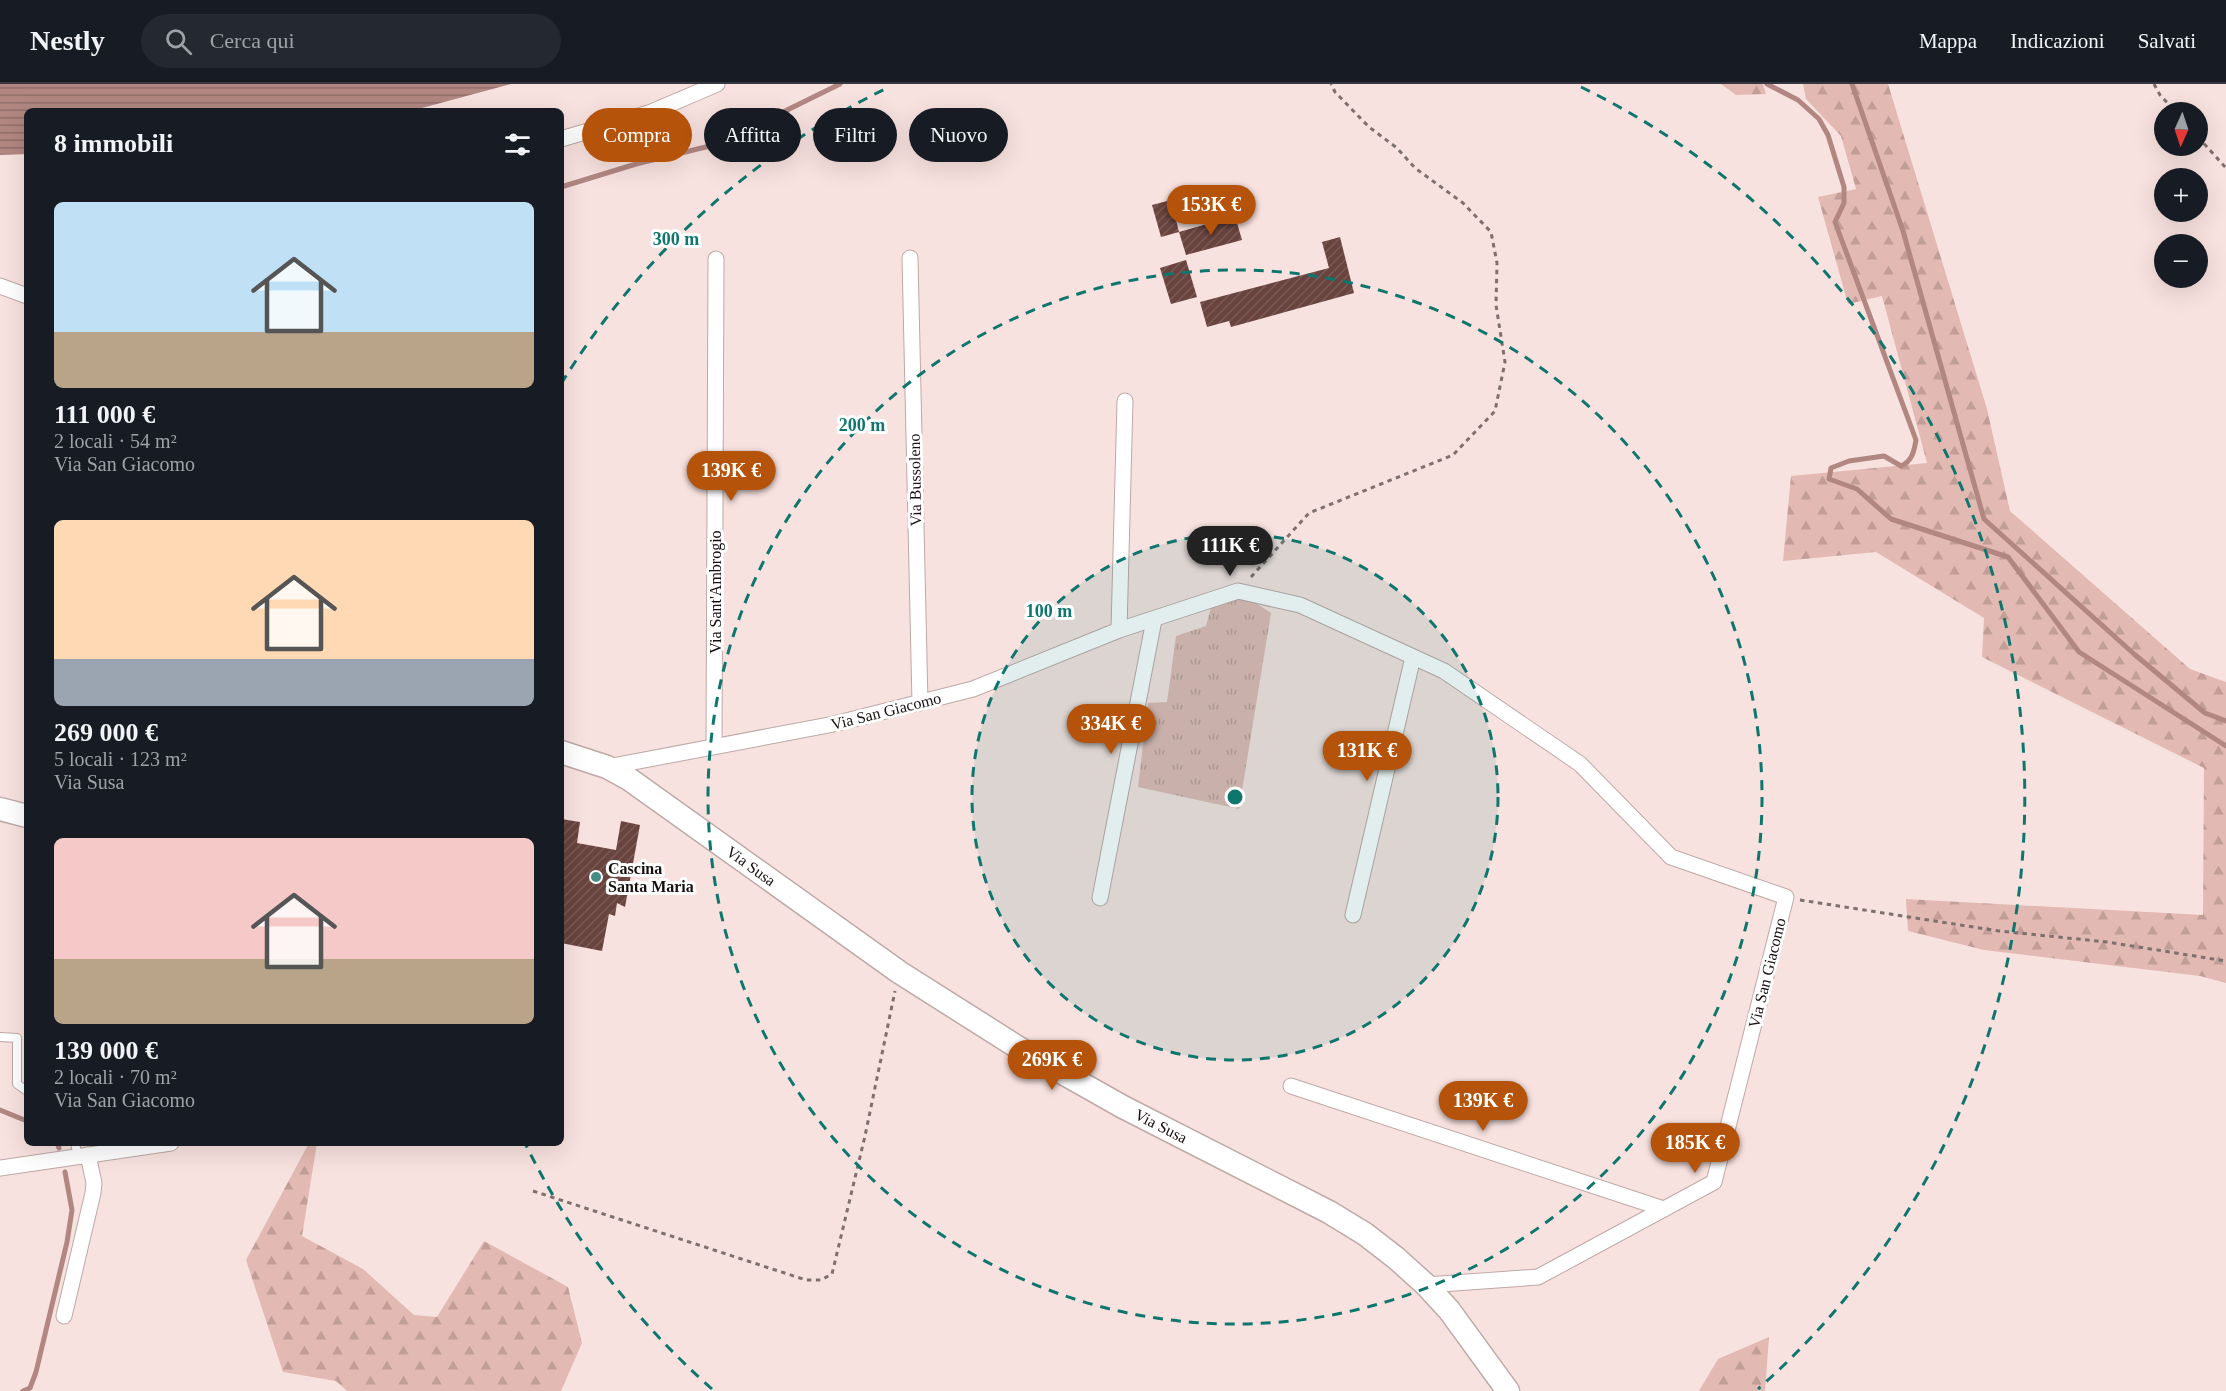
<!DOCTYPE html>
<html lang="it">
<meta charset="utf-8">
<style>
:root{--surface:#171b24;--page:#242831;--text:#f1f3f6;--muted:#9ea1a6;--line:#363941;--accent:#b45309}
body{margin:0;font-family:Georgia,serif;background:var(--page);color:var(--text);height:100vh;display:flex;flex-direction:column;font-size:22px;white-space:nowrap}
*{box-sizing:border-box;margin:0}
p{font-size:20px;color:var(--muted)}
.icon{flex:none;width:33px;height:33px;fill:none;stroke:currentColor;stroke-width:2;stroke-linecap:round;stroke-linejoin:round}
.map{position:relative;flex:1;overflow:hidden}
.panel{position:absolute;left:24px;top:24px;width:540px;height:1038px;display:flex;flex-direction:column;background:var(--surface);border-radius:9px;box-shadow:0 6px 24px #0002}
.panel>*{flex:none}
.guide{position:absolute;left:582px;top:24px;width:570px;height:54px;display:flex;gap:12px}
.needle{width:39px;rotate:183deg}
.tools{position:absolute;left:2154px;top:18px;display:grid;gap:12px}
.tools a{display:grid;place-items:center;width:54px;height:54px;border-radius:50%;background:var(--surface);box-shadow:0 6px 24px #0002;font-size:30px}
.price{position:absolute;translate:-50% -51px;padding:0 14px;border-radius:21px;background:var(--accent);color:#fff;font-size:20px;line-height:39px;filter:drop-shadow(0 2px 3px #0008)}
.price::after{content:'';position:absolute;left:50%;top:36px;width:18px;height:14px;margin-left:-9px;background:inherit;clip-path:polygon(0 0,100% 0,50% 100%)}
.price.selected{background:#222;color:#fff}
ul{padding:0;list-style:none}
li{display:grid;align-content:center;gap:12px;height:318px;padding:0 30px}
li span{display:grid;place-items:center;height:186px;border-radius:9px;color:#555}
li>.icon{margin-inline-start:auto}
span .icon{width:108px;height:108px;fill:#fffc;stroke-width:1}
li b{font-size:26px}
h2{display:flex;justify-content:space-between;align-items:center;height:72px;padding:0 30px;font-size:26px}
.pill{padding:0 21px;border-radius:27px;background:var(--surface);box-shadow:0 6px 24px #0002;font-size:21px;line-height:54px}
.pill.selected{background:var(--accent);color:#fff}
header{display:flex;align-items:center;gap:36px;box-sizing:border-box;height:84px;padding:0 30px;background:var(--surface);border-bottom:2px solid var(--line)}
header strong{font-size:28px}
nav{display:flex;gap:33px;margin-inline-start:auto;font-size:21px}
.search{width:420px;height:54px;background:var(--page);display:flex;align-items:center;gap:15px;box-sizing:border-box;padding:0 21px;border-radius:33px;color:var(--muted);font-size:22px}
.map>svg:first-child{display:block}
.forest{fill:url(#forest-firs)}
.park{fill:url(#park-tufts)}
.water{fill:url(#water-rules)}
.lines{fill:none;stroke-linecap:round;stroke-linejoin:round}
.stream{stroke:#b28782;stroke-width:5}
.building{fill:url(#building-hatch)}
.service-casing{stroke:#bda9a6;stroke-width:10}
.minor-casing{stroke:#bda9a6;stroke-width:17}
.secondary-casing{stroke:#bda9a6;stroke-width:25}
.path{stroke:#7e706e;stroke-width:3;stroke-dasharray:4.5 4.5;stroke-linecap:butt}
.service{stroke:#fff;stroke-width:8}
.minor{stroke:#fff;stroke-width:15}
.secondary{stroke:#fff;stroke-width:22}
.ring{fill:none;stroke:#0f766e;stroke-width:3;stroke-dasharray:10 8}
.poi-dot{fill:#468c85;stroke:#fff;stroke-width:2}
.labels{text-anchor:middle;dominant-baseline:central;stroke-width:6;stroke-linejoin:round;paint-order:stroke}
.street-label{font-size:16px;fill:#160f0e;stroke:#fff}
.poi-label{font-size:16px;font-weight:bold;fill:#160f0e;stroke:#fff;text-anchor:start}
.centre{fill:#0f766e;stroke:#fff;stroke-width:3}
.ring-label{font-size:18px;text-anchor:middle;font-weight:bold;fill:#0f766e;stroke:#fff;stroke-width:6;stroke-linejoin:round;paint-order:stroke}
</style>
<header>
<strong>Nestly</strong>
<div class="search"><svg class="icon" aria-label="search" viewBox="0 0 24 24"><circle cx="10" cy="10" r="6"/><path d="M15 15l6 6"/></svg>Cerca qui</div>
<nav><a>Mappa</a><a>Indicazioni</a><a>Salvati</a></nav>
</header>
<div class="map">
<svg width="2226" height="1307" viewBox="0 0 2226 1307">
<defs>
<pattern id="forest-firs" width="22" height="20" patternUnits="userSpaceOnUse" patternTransform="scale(1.5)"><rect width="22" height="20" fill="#e3b9b3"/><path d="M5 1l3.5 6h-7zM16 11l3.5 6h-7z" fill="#c29e99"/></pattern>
<pattern id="park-tufts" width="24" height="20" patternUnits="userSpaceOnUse" patternTransform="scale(1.5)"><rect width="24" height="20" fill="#e3b9b3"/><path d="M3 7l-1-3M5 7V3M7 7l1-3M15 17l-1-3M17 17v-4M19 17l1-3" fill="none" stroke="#c29e99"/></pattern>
<pattern id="water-rules" width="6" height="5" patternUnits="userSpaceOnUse" patternTransform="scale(1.5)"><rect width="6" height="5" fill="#b28782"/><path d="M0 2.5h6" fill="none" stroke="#906d69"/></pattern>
<pattern id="building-hatch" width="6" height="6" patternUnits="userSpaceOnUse" patternTransform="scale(1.5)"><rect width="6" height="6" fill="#69433e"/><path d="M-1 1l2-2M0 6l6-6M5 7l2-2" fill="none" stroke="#795a56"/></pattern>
</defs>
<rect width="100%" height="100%" fill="#f8e2df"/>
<!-- forest -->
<g class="forest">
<polygon points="1721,0 1763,0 1766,10 1736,11"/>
<polygon points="1803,0 1888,0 1987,325 2010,427 2190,585 2226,598 2226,899 2200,892 1984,866 1908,847 1906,815 2203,831 2204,684 1982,573 1984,534 1876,468 1783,477 1791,392 1927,379 1882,212 1848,220 1818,113 1856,105 1841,52 1806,15"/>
<polygon points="309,1059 317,1059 302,1152 363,1185 414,1231 437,1233 484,1157 568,1203 582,1259 561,1307 347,1307 336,1297 283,1288 246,1176"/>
<polygon points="1769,1253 1765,1307 1699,1307 1718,1275"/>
</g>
<!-- park -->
<polygon class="park" points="1238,507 1271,529 1239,725 1138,703 1148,619 1167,618 1176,552 1206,542 1213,516"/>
<!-- water -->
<polygon class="water" points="0,0 511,0 411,27 27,27 27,70 0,71"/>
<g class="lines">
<!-- stream -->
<g class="stream">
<path d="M1767,0L1798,16L1819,35L1828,51L1844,103V119L1835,138L1916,356C1914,368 1912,377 1901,382L1884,372L1849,377L1831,384L1829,395L1857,405L1891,435L2008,473L2079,568L2226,662"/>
<polyline points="1852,0 1903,147 1984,435 2134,570 2205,629 2226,637"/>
<polyline points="561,103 636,80 718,60 840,0"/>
<polyline points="0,1026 27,1037"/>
<polyline points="57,1059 59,1064"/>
<polyline points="23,1307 30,1304 36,1288 67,1158 72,1126 65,1088"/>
</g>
</g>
<!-- building -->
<g class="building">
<polygon points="1171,116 1179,148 1161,153 1152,121"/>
<polygon points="1235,132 1242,156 1186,171 1179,148"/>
<polygon points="1340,153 1354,209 1231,243 1229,237 1207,243 1200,218 1329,184 1322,158"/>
<polygon points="1186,176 1197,213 1171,220 1160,184"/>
<polygon points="561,735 580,738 577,759 616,766 621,737 640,741 625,823 617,819 615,832 609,830 602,867 561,859"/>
</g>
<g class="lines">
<defs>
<g id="service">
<polyline points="0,953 17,954 17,1000 27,1007"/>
<polyline points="75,1059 78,1073"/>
</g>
<g id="minor">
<polyline points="561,55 649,29 717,0"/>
<polyline points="910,174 920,619"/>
<polyline points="0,202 27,212"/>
<polyline points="1119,546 1125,317"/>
<polyline points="714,662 716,175"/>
<polyline points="607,683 834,640 973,605 1119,546 1238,507 1300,521 1444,587 1580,680 1671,773 1786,813 1714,1098 1538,1193 1426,1201"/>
<polyline points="1100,814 1154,536"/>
<polyline points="1353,831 1413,573"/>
<polyline points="1291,1002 1664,1125"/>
<polyline points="0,1084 171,1059"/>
<polyline points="64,1232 93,1109 94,1099 88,1071"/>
</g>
<g id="secondary">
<polyline points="561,668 607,683 629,695 899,888 1022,966 1123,1023 1329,1128 1365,1150 1396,1174 1426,1201 1449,1226 1508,1307"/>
<polyline points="0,725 27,732"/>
</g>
</defs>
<!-- service casing -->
<use href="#service" class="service-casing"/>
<!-- minor casing -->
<use href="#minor" class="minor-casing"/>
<!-- secondary casing -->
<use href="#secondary" class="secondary-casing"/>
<!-- path -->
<g class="path">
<polyline points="2154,0 2160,11 2176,28"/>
<polyline points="2198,53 2226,84"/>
<polyline points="1251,493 1309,429 1453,371 1495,327 1505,278 1496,221 1497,179 1491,148 1463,119 1415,84 1397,64 1369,43 1335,8 1331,0"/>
<polyline points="1800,816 1999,847 2107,858 2226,877"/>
<polyline points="533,1107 806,1196 821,1196 832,1190 865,1052 895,907"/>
</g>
<!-- service -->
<use href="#service" class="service"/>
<!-- minor -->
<use href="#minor" class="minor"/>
<!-- secondary -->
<use href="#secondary" class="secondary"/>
</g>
<!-- distance rings -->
<circle cx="1235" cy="713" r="263" fill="#0f766e" fill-opacity=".12"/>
<g class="ring">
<circle cx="1235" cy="713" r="263"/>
<circle cx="1235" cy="713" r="527"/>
<path d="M712 1305A790 790 0 0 1 525 1059M561 300A790 790 0 0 1 889 3M1581 3A790 790 0 0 1 1758 1305"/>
</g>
<!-- markers -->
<circle class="poi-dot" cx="596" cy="793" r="6"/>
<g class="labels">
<!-- street labels -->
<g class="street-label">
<text transform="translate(915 396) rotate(-91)">Via Bussoleno</text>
<text transform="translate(715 508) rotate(-90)">Via Sant'Ambrogio</text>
<text transform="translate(886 627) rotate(-14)">Via San Giacomo</text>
<text transform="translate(751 782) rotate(36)">Via Susa</text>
<text transform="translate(1767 889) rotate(-76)">Via San Giacomo</text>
<text transform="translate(1161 1042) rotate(27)">Via Susa</text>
</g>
<!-- poi labels -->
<g class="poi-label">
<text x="608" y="784">Cascina<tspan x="608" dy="18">Santa Maria</tspan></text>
</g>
</g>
<circle cx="1235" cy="713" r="9" class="centre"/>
<g class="ring-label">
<text x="676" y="161">300 m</text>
<text x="862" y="347">200 m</text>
<text x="1049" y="533">100 m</text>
</g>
</svg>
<div class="tools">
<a><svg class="needle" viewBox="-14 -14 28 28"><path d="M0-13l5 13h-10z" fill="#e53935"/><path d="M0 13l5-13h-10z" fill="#9ea1a6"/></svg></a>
<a>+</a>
<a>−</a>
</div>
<b class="price" style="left:1211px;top:152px">153K €</b>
<b class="price" style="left:731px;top:418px">139K €</b>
<b class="price selected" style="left:1230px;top:493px">111K €</b>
<b class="price" style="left:1111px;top:671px">334K €</b>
<b class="price" style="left:1367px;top:698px">131K €</b>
<b class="price" style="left:1052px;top:1007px">269K €</b>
<b class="price" style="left:1483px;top:1048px">139K €</b>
<b class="price" style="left:1695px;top:1090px">185K €</b>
<div class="guide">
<a class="pill selected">Compra</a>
<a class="pill">Affitta</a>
<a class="pill">Filtri</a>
<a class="pill">Nuovo</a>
</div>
<section class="panel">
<h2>8 immobili<svg class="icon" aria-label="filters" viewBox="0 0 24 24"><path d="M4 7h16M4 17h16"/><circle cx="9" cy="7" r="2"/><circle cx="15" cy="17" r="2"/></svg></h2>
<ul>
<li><span style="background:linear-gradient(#bfe0f5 70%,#b9a48a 0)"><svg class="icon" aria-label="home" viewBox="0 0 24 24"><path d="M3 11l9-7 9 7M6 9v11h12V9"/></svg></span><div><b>111 000 €</b><p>2 locali · 54 m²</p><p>Via San Giacomo</p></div></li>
<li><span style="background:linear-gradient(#ffd9b3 75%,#9aa5b1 0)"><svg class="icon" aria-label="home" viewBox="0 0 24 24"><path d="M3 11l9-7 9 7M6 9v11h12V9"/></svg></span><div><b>269 000 €</b><p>5 locali · 123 m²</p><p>Via Susa</p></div></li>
<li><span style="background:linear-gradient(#f6c9c9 65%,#b9a48a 0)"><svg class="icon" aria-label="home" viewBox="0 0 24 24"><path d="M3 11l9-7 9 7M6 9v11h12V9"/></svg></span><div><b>139 000 €</b><p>2 locali · 70 m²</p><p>Via San Giacomo</p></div></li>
</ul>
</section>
</div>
